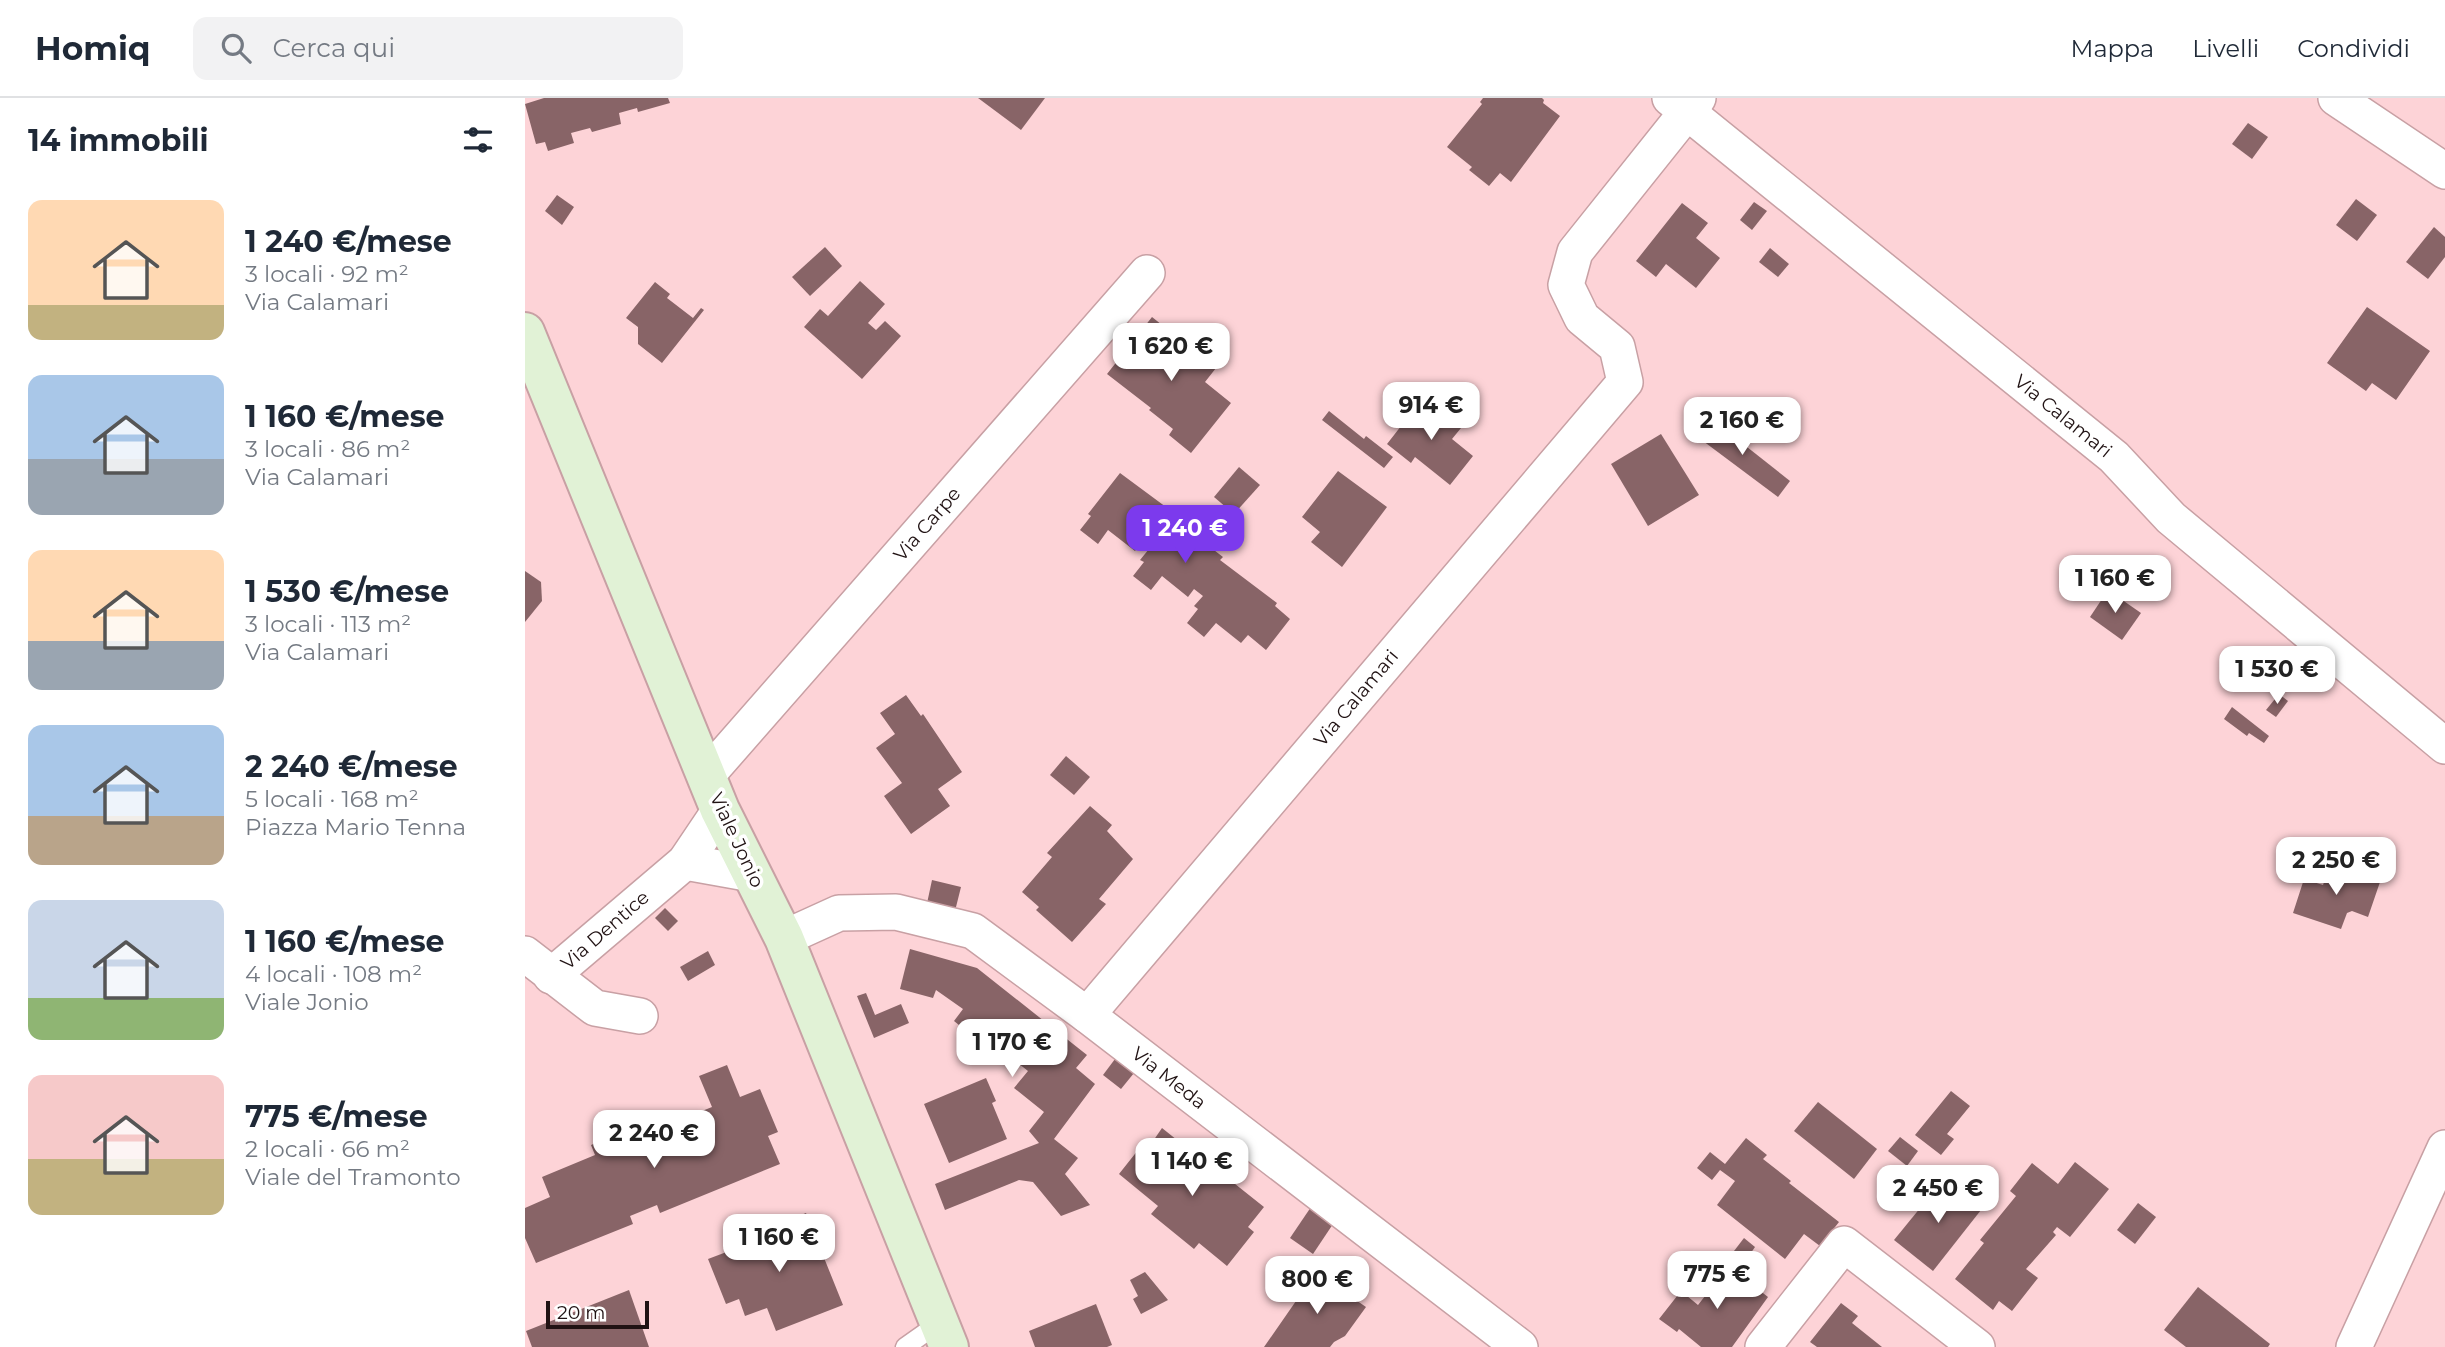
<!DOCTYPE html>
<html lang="it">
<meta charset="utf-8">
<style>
:root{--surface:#fff;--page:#f2f2f3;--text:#1f2937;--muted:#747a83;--line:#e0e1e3;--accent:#7c3aed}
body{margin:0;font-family:Montserrat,sans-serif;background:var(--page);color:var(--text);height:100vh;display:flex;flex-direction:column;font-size:26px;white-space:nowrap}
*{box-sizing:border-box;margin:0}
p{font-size:23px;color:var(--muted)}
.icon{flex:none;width:38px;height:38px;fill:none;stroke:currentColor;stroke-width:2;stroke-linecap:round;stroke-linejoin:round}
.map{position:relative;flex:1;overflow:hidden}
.sheet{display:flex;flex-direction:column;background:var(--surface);width:525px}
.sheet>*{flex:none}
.scale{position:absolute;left:21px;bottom:18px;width:103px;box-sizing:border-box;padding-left:7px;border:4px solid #201213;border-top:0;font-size:19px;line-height:24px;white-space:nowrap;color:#201213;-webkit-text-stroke:5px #fff;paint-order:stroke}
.price{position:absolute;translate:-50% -60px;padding:0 16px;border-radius:14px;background:#fff;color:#222;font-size:23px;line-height:46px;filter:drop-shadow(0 2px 4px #0008)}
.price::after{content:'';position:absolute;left:50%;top:42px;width:21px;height:16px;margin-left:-10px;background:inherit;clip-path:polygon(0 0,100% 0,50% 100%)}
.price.on{background:var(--accent);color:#fff}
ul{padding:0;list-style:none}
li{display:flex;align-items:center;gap:21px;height:175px;padding:0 28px}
li span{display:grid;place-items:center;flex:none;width:196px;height:140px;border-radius:14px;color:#555}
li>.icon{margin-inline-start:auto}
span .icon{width:84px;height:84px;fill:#fffc;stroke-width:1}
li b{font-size:30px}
h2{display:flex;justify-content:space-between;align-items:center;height:84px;padding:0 28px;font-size:30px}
header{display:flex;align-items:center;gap:42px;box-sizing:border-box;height:98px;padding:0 35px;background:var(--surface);border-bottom:2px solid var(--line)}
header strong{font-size:33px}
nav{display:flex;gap:38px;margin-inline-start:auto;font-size:24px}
.search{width:490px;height:63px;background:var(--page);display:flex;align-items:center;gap:18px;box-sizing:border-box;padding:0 24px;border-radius:14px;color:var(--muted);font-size:26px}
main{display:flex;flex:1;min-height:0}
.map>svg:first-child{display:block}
.building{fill:#886467}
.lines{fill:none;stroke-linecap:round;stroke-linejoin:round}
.lane-casing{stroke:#c8a0a4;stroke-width:21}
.street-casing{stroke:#c8a0a4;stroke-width:38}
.secondary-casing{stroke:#c8a0a4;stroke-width:42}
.lane{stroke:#fff;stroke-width:18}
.street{stroke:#fff;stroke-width:35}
.secondary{stroke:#e1f2d6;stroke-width:38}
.labels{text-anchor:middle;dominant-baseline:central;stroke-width:7;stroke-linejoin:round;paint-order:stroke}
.street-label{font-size:19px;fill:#201213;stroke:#fff}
</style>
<header>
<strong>Homiq</strong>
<div class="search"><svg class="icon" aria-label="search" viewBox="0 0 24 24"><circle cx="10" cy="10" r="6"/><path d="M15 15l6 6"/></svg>Cerca qui</div>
<nav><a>Mappa</a><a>Livelli</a><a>Condividi</a></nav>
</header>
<main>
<section class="sheet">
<h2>14 immobili<svg class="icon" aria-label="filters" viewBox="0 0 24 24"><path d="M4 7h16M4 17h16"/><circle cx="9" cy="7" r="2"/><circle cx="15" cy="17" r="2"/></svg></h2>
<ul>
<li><span style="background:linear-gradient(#ffd9b3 75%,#c2b280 0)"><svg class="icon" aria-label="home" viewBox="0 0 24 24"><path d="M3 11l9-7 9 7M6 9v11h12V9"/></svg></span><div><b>1 240 €/mese</b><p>3 locali · 92 m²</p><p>Via Calamari</p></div></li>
<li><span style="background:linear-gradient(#a9c7e8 60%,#9aa5b1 0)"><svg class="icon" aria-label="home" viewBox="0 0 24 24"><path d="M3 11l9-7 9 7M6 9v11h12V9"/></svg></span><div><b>1 160 €/mese</b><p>3 locali · 86 m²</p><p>Via Calamari</p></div></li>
<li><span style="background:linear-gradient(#ffd9b3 65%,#9aa5b1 0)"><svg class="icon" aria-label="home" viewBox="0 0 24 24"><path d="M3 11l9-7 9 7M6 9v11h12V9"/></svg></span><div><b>1 530 €/mese</b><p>3 locali · 113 m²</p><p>Via Calamari</p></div></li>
<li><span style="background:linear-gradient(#a9c7e8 65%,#b9a48a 0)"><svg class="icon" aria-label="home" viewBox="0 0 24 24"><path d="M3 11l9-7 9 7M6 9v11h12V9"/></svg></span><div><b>2 240 €/mese</b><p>5 locali · 168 m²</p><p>Piazza Mario Tenna</p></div></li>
<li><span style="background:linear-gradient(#c9d6e8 70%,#8fb573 0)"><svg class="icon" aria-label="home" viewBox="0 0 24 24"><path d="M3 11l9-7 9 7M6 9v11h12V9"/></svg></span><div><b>1 160 €/mese</b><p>4 locali · 108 m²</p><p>Viale Jonio</p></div></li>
<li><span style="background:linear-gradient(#f6c9c9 60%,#c2b280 0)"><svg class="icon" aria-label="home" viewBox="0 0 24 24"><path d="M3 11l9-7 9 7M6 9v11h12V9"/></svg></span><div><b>775 €/mese</b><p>2 locali · 66 m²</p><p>Viale del Tramonto</p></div></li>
</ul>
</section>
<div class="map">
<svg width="1920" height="1249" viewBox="0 0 1920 1249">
<rect width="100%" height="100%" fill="#fdd3d7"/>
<!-- building -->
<g class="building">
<polygon points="19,0 143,0 145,5 113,14 112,10 94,15 96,26 67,34 65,30 46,35 49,45 23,53 20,44 11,46 0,6"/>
<polygon points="453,0 520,0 496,32"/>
<polygon points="958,0 1017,0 1019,2 1018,5 1035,18 986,84 975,75 964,88 944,72 947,69 922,49 957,6 955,4"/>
<polygon points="1723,25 1743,39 1727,61 1707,46"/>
<polygon points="32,97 49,109 37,127 20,113"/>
<polygon points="1831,101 1852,117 1832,143 1811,127"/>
<polygon points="1229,104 1242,113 1227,132 1215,122"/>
<polygon points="1157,105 1183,125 1171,140 1195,160 1171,190 1141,166 1131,179 1111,163"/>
<polygon points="1909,129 1920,139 1920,159 1903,181 1881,164"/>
<polygon points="300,149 317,168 285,198 267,179"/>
<polygon points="1245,150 1264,166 1253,179 1234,164"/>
<polygon points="335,183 360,206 343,225 351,232 360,223 376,238 337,281 279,229 295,211 303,218"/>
<polygon points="130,184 145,196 142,200 168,220 176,210 179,212 137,265 113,246 113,229 101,220"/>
<polygon points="1842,209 1905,253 1871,302 1847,285 1841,293 1802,265"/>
<polygon points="627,219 691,270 680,284 706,305 666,355 644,337 648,331 624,312 626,310 582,276"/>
<polygon points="898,300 936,330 927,341 948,358 925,387 890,359 886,365 862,346"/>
<polygon points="804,313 839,341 841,338 868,359 859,370 797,322"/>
<polygon points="1184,319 1265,383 1253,399 1170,337"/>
<polygon points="1136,336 1174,397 1123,428 1086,366"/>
<polygon points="714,369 735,387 709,416 689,399"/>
<polygon points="813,373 862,409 817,469 786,444 795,434 777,419"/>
<polygon points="595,375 645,412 642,416 698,459 695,462 752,505 750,508 765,521 741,552 723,537 716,545 691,525 679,539 662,525 673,511 669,508 678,498 669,491 663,499 637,478 626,492 608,478 619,464 615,462 624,451 616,445 610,453 583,432 573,446 555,432 566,418 563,416"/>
<polygon points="0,473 16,484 17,503 0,524"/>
<polygon points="1583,492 1616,515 1597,542 1565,519"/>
<polygon points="1754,596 1763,603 1751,619 1741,612"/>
<polygon points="381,597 396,618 398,616 437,674 413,691 425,708 386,736 359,698 377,685 351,650 370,636 355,615"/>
<polygon points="1707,609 1744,638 1739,645 1724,635 1722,638 1699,621"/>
<polygon points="541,658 565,679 549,697 525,677"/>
<polygon points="565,708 587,727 582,733 608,761 574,801 581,806 547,844 511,812 514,809 497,794 527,759 522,755"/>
<polygon points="1805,768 1855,784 1843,819 1827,813 1822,815 1816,831 1768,815 1779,781 1798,787"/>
<polygon points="407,782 436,789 429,817 401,810"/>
<polygon points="140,810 153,823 143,833 130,820"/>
<polygon points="385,851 452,870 562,957 551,970 570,986 529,1041 553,1060 540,1076 565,1107 536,1118 508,1084 494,1082 420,1112 410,1086 514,1045 504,1033 519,1014 489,990 503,973 478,953 471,962 442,938 444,935 429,923 438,911 411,892 408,900 375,891"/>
<polygon points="183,853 190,867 163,883 155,869"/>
<polygon points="341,895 350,917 376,906 384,925 349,940 332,898"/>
<polygon points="590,961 609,975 596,991 578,977"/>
<polygon points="202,967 215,999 235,991 253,1034 243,1038 255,1066 135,1115 132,1107 105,1118 108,1126 11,1165 0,1140 0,1110 25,1099 17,1079 70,1057 66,1047 103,1032 107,1041 187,1009 174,978"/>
<polygon points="461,980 471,1003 467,1005 482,1041 424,1065 399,1006"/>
<polygon points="1426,993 1445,1008 1422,1036 1429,1041 1416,1057 1390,1037"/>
<polygon points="1293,1004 1352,1051 1329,1081 1269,1033"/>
<polygon points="637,1030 677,1062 673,1067 695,1084 700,1078 739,1109 723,1129 729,1134 702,1168 674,1145 669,1151 626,1116 633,1108 594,1076 621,1042 626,1046"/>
<polygon points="1375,1039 1393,1053 1382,1068 1363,1053"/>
<polygon points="1221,1040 1242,1057 1238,1061 1266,1083 1264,1085 1314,1124 1295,1148 1279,1136 1260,1161 1192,1107 1210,1083 1195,1072 1187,1082 1172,1070 1185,1054 1200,1066"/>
<polygon points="1550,1064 1584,1091 1545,1139 1532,1129 1528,1134 1531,1137 1501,1171 1513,1180 1487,1213 1474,1203 1468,1212 1430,1181 1459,1145 1455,1142 1491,1098 1485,1093 1507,1065 1533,1086"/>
<polygon points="1418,1082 1456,1112 1408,1173 1369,1142"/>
<polygon points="1613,1105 1631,1119 1610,1146 1592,1132"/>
<polygon points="786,1109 808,1126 788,1156 765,1140"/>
<polygon points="281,1115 318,1207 251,1233 242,1210 220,1218 214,1201 201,1206 183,1161 220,1147 217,1141"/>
<polygon points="1219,1140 1230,1149 1221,1162 1209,1153"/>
<polygon points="1206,1165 1219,1176 1214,1182 1218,1185 1220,1181 1243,1199 1207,1249 1176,1249 1154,1231 1152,1234 1134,1221 1156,1193 1173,1207"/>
<polygon points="794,1172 814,1186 812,1189 841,1209 820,1238 809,1244 805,1249 739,1249 771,1203 768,1198 772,1185 782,1188"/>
<polygon points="620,1174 643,1202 616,1216 608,1201 613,1198 605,1182"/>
<polygon points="1673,1189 1745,1246 1743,1249 1661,1249 1639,1232"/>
<polygon points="104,1192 124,1249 7,1249 1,1233"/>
<polygon points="1316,1205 1333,1218 1327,1225 1357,1249 1292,1249 1285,1244"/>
<polygon points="571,1206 587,1247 582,1249 510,1249 504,1233"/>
</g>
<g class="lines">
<defs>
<polyline id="lane" points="380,1249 414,1225"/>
<g id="street">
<polyline points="1145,0 1589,359 1646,420 1920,648"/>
<polyline points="1811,0 1920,73"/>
<polyline points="182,677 622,175"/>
<polyline points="160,764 227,776"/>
<polyline points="259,840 314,815 371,814 448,833 562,917 995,1249"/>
<polyline points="0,856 70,910 115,918"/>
<polyline points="26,878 160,764 195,712"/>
<polyline points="562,917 1100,284 1092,249 1057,220 1041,187 1050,154 1173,0"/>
<polyline points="1238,1249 1319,1146 1452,1249"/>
<polyline points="1829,1249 1920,1050"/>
</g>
<polyline id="secondary" points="0,234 195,712 259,840 424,1249"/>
</defs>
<!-- lane casing -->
<use href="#lane" class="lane-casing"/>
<!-- street casing -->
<use href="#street" class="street-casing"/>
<!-- secondary casing -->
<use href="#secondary" class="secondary-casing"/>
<!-- lane -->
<use href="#lane" class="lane"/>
<!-- street -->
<use href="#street" class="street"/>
<!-- secondary -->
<use href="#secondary" class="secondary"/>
</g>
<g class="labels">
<!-- street labels -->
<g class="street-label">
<text transform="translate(1538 318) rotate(39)">Via Calamari</text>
<text transform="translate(402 426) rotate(-49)">Via Carpe</text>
<text transform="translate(831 600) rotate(-50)">Via Calamari</text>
<text transform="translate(212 742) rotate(65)">Viale Jonio</text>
<text transform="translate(80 832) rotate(-41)">Via Dentice</text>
<text transform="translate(644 980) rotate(38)">Via Meda</text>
</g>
</g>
</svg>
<div class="scale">20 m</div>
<b class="price" style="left:646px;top:285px">1 620 €</b>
<b class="price" style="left:906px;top:344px">914 €</b>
<b class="price" style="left:1217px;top:359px">2 160 €</b>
<b class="price on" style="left:660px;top:467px">1 240 €</b>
<b class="price" style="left:1590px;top:517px">1 160 €</b>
<b class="price" style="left:1752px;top:608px">1 530 €</b>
<b class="price" style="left:1811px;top:799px">2 250 €</b>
<b class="price" style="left:487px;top:981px">1 170 €</b>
<b class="price" style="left:129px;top:1072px">2 240 €</b>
<b class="price" style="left:667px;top:1100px">1 140 €</b>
<b class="price" style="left:1413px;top:1127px">2 450 €</b>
<b class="price" style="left:254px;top:1176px">1 160 €</b>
<b class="price" style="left:1192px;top:1213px">775 €</b>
<b class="price" style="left:792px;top:1218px">800 €</b>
</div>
</main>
